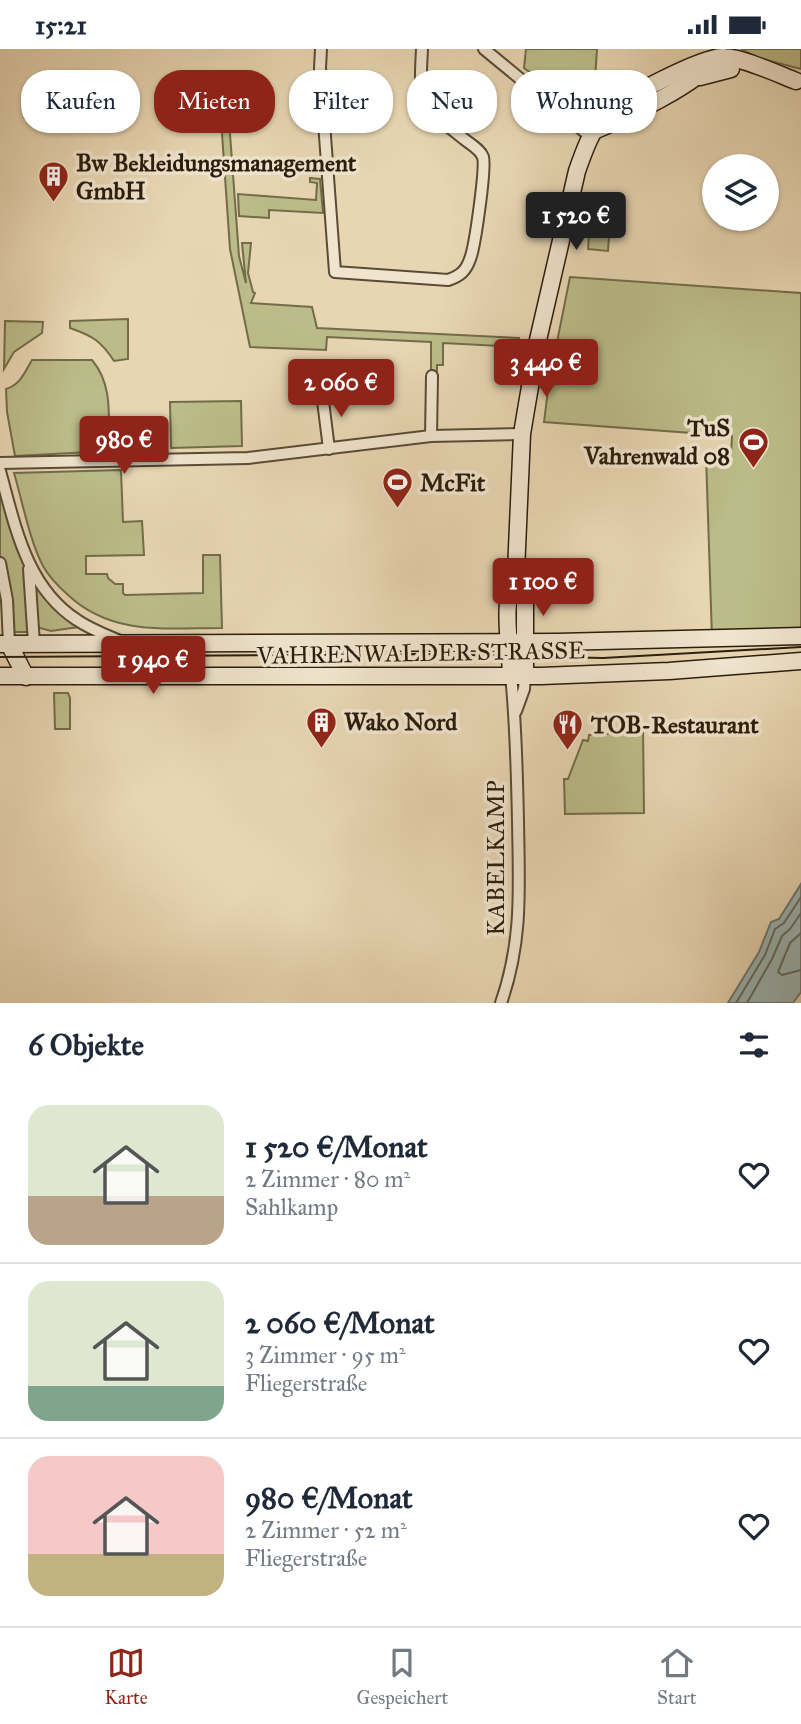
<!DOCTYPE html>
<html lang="de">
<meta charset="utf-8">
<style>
:root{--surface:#fff;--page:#f6f6f7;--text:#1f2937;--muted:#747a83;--line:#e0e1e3;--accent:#8f2418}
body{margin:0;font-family:"IM FELL Great Primer",serif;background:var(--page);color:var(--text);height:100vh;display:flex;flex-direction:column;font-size:26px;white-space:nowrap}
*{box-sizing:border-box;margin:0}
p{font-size:23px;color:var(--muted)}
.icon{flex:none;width:38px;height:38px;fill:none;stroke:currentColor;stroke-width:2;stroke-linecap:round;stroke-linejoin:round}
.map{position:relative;height:954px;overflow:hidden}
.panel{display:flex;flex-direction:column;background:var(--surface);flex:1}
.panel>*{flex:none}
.banner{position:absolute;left:21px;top:21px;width:760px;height:63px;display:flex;gap:14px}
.controls{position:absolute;left:702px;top:105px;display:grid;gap:14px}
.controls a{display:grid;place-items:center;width:77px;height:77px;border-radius:50%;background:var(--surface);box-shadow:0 2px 5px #0004;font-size:35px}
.price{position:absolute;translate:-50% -60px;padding:0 16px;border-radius:7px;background:var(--accent);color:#fff;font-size:23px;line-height:46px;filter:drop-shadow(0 2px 4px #0008)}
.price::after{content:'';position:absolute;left:50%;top:42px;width:21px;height:16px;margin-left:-10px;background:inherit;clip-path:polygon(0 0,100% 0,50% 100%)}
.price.on{background:#222;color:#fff}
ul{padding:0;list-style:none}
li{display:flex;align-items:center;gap:21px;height:175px;padding:0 28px}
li+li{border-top:2px solid var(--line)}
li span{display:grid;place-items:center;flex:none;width:196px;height:140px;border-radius:21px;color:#555}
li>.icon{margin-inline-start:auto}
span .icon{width:84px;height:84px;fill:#fffc;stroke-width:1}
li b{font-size:30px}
h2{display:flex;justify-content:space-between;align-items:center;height:84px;padding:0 28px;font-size:30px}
.chip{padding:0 24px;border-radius:28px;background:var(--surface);box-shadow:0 2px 5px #0004;font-size:24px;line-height:63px}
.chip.on{background:var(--accent);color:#fff}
.status{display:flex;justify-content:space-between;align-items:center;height:49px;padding:0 35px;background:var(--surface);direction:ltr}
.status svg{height:19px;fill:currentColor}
.tabs{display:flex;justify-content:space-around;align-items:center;height:98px;border-top:2px solid var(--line);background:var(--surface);font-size:19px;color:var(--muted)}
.tabs a{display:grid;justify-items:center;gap:4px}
.tabs .on{color:var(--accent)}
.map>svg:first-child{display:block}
.green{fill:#bbbc89;stroke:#726c4a;stroke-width:2}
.water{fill:#9bb6b7;stroke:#6e7973;stroke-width:2}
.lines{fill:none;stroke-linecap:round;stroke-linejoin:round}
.shore{stroke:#626a62;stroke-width:2}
.street-casing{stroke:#5a4b36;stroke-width:14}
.secondary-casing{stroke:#2a1d0c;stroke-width:19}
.street{stroke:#f0e4ce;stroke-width:10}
.secondary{stroke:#f0e4ce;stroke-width:16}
.tram{stroke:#2a1d0c;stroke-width:2}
.labels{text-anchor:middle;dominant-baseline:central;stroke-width:7;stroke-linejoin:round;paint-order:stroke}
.poi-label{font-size:24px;font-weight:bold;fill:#2a1d0c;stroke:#f0e4ce;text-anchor:start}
.street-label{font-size:24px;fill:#2a1d0c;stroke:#f0e4ce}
</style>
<div class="status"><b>15:21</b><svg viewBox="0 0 49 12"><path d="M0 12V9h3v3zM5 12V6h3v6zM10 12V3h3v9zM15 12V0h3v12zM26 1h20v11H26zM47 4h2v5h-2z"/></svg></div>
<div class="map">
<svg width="801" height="954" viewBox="0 0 801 954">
<rect width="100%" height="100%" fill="#e8d6b3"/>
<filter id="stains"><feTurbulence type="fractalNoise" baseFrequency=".00286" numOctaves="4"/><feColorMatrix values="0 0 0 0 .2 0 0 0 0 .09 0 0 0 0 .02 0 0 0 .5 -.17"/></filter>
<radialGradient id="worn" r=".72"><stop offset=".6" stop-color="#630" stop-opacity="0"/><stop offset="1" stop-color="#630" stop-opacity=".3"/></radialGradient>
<!-- green -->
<g class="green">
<polygon points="526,0 597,0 594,46 578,54 572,54 524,19"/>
<polygon points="741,0 801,0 801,20 759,9"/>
<polygon points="218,27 223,27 229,71 239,207 246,234 242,194 251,194 248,224 253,243 255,244 251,254 312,258 317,279 519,289 520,298 443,294 443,316 437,316 437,324 431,324 431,293 327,288 326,301 250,298 230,200"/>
<polygon points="310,129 320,130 323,164 269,161 269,169 239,167 238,145 316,151 317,134 310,133"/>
<polygon points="590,172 610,173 608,202 588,200"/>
<polygon points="570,228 801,244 801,587 712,589 706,407 731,407 732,387 544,373 549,333"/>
<path d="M128,270V310L114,312C101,292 93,287 70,279V272Z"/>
<polygon points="5,272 43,273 42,284 14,303 4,320"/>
<path d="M32,311H92C114,337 108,370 109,402L15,407L7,363L6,340C20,336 25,323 32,311Z"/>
<polygon points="241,352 242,397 171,399 170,353"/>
<path d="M121,421L123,473L142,472L144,506L86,507V525H107L108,529L115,535H123V544L125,546L203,544V506H220L222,579C166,579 112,587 68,546C59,538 49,528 43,517C30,493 22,451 14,424Z"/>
<polygon points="0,422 38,533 86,577 51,582 33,577 33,583 9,583 0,514"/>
<polygon points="54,644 68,644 70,649 70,680 55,680"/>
<polygon points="622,678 643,678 644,764 565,765 564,730 568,730 583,691 588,692 589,686 607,685"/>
</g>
<!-- water -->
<polygon class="water" points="801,835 801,943 793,954 728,954 759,903 771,873 779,870"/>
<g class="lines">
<!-- shore -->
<g class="shore">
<polyline points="801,884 790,894 778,923 782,926 801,921"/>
<polyline points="736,954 765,906 775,880 784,874 801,848"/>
<polyline points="747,954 772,910 782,887 790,880 801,864"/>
</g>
<defs>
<g id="street">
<path d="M321,0L320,19L335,223L448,231C460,227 466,222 470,210C475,198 486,119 483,108C480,100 470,95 464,90C419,55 419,56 422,0"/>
<polyline points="484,0 591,88"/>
<polyline points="322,344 329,400"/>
<polyline points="431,387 432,327"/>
<polyline points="0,414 248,409 431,387 522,385"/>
<path d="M0,422C15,476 26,538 77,571C90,580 106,586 120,592"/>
<polyline points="0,514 7,551 9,595"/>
<polyline points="29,520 34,595"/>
<polyline points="516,662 524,640 525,627"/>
<path d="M501,954C523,891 519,838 518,772C517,723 516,675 511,626"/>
</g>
<g id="secondary">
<polyline points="700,28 731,20"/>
<path d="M596,81C621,71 702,33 713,11"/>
<polyline points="516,522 525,541 525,627"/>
<polyline points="0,595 557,593 801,587"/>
<polyline points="9,595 26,628"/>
<path d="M511,626C510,591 501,556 516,522L522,385L526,361L538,291L577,122C583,105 592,79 605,66C620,50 705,6 725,8C743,9 778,25 796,32"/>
<polyline points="0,627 541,627 669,622 801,612"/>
</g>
</defs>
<!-- street casing -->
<use href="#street" class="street-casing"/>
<!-- secondary casing -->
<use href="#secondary" class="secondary-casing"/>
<!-- street -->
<use href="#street" class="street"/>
<!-- secondary -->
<use href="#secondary" class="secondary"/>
<!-- tram -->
<polyline class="tram" points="0,608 420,605 603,609 801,598"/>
</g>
<!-- icons -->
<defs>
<symbol id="building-pin" viewBox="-11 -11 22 30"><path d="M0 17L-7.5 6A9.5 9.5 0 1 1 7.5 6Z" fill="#8f2418" stroke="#f0e4ce"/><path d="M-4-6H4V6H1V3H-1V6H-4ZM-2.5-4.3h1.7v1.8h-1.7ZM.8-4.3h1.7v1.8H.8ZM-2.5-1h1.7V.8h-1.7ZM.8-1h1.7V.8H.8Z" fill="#fff"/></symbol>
<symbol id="stadium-pin" viewBox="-11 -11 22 30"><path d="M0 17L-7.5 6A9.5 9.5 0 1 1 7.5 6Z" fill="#8f2418" stroke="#f0e4ce"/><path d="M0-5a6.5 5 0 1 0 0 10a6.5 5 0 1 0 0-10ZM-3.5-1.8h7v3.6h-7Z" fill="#fff"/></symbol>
<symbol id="restaurant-pin" viewBox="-11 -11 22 30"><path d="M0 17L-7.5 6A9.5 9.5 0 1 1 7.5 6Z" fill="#8f2418" stroke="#f0e4ce"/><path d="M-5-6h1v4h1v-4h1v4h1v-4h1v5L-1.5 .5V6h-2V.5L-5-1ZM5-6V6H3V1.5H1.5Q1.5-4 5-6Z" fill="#fff"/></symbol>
</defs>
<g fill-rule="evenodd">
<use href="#building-pin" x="36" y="110" width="35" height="47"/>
<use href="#stadium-pin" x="736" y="376" width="35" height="47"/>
<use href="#stadium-pin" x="380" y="416" width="35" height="47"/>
<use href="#building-pin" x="304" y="656" width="35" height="47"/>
<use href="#restaurant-pin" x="550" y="658" width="35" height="47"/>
</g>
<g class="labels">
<!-- poi labels -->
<g class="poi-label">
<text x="76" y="114">Bw Bekleidungsmanagement<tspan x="76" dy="28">GmbH</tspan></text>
<text x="730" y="379" text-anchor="end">TuS<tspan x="730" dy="28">Vahrenwald 08</tspan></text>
<text x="420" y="434">McFit</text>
<text x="344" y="673">Wako Nord</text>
<text x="591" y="676">TOB-Restaurant</text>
</g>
<!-- street labels -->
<g class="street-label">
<text transform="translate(421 604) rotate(-1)">VAHRENWALDER STRASSE</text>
<text transform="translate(496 809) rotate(-90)">KABELKAMP</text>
</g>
</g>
<rect width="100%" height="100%" filter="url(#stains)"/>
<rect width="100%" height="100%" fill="url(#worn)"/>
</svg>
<div class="controls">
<a><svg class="icon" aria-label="layers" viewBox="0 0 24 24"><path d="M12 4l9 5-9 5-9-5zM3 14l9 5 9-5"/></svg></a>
</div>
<b class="price on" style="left:576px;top:203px">1 520 €</b>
<b class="price" style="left:546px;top:350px">3 440 €</b>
<b class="price" style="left:341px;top:370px">2 060 €</b>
<b class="price" style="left:124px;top:427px">980 €</b>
<b class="price" style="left:543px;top:569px">1 100 €</b>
<b class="price" style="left:153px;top:647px">1 940 €</b>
<div class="banner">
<a class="chip">Kaufen</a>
<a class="chip on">Mieten</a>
<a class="chip">Filter</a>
<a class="chip">Neu</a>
<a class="chip">Wohnung</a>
</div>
</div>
<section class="panel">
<h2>6 Objekte<svg class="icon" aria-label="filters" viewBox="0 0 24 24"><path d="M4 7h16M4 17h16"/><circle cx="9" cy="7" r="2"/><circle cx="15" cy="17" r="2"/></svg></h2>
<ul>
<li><span style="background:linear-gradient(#dfe7d0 65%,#b9a48a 0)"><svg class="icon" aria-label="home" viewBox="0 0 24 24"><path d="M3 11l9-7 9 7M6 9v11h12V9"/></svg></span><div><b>1 520 €/Monat</b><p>2 Zimmer · 80 m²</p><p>Sahlkamp</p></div><svg class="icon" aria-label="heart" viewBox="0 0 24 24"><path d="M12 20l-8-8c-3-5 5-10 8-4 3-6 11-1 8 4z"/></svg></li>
<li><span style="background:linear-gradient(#dfe7d0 75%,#7fa58c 0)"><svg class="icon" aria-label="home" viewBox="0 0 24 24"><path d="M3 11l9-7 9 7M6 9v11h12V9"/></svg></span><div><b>2 060 €/Monat</b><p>3 Zimmer · 95 m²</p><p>Fliegerstraße</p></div><svg class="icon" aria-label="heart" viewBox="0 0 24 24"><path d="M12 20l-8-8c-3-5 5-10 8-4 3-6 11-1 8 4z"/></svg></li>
<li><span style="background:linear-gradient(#f6c9c9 70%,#c2b280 0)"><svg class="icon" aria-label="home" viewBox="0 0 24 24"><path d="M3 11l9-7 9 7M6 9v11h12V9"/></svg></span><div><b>980 €/Monat</b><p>2 Zimmer · 52 m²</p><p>Fliegerstraße</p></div><svg class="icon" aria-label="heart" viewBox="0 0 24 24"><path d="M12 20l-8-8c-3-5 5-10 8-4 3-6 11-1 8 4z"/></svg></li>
</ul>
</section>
<nav class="tabs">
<a class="on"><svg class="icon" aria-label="map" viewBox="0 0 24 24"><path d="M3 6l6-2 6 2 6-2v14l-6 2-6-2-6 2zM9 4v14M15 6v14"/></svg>Karte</a>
<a><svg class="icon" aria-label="saved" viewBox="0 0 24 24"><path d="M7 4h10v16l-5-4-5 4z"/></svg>Gespeichert</a>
<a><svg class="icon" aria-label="home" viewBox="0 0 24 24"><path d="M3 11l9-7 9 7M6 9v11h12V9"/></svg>Start</a>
</nav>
